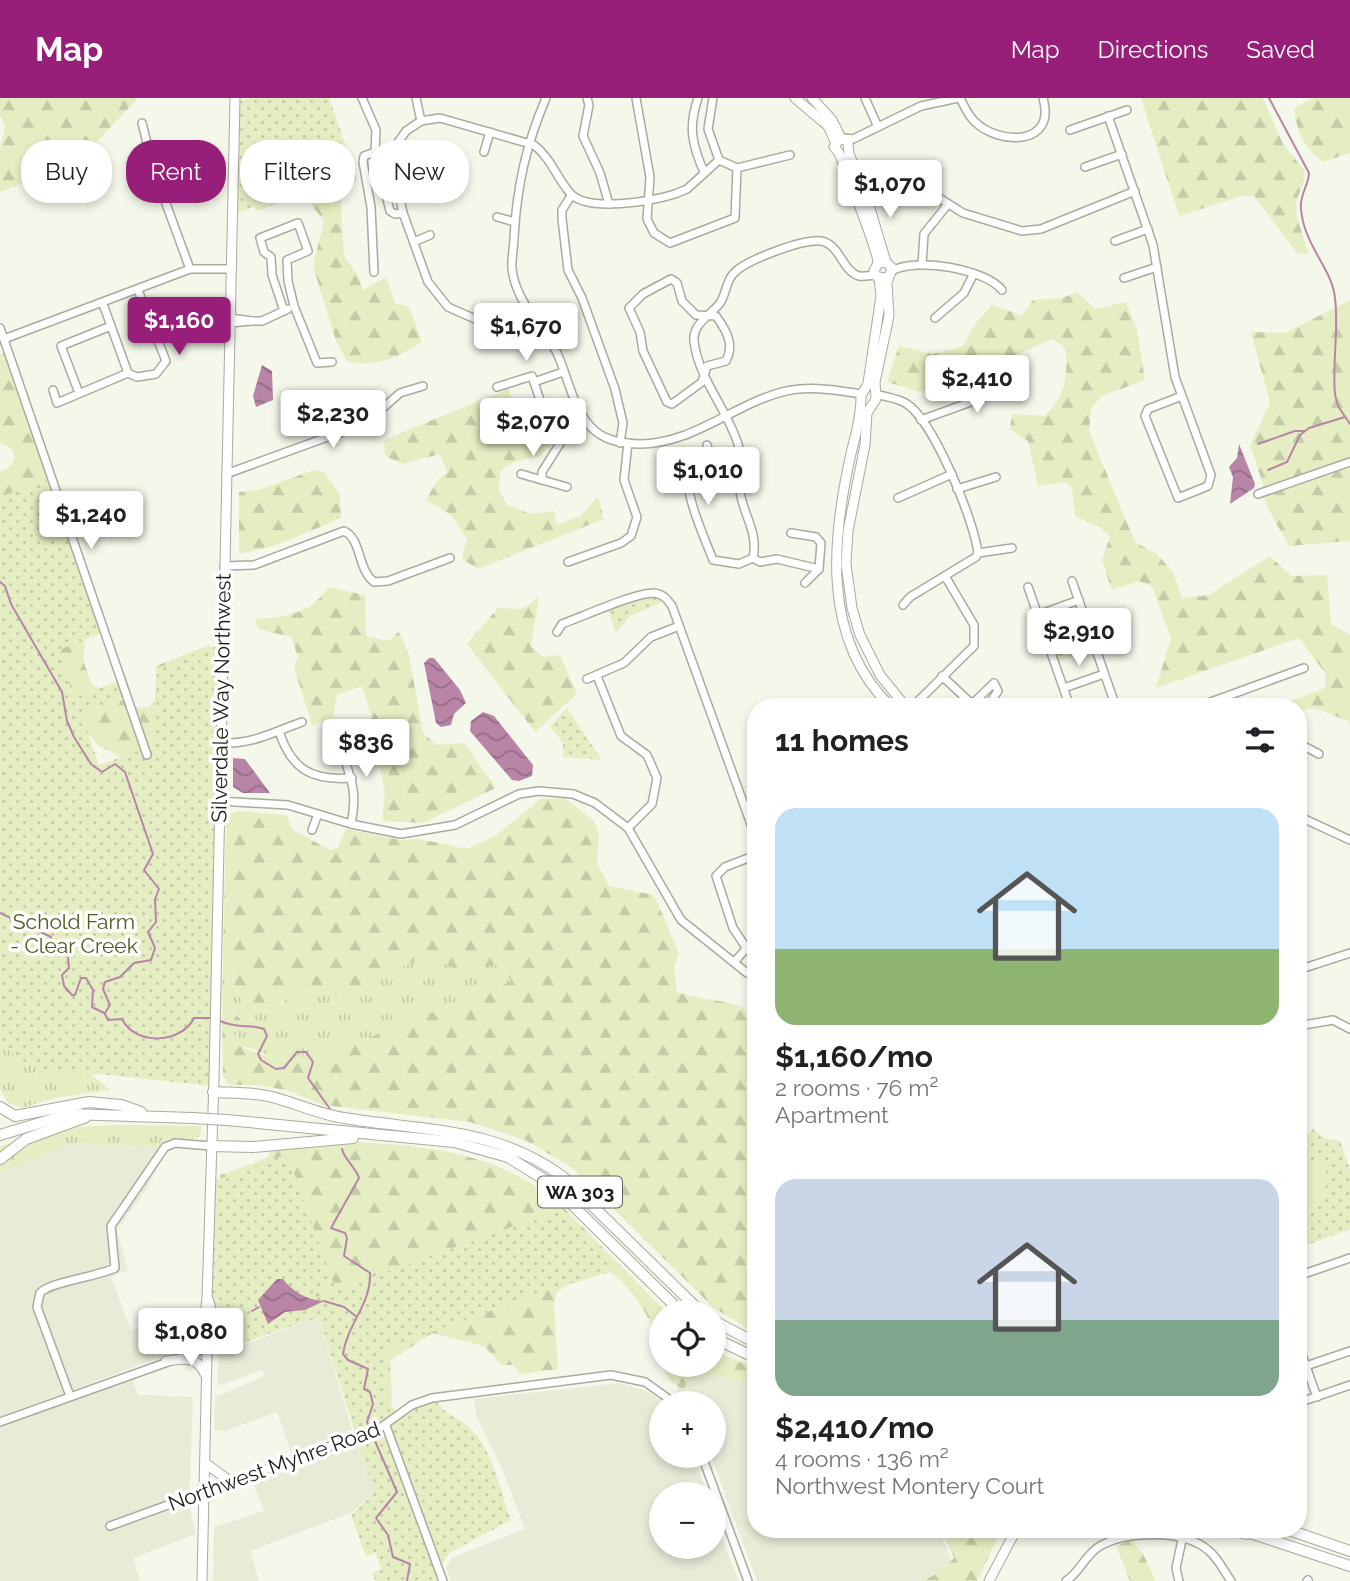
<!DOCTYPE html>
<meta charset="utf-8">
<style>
:root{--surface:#fff;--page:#f6f6f6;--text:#202124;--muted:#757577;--accent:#971f7a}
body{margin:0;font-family:Raleway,sans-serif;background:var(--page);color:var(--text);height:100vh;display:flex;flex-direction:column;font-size:26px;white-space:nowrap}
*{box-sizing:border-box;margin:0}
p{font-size:23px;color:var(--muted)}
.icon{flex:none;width:38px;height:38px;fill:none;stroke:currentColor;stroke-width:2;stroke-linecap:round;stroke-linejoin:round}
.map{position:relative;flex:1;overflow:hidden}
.panel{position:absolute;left:747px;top:600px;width:560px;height:840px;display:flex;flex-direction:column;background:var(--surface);border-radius:28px;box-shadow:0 4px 10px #0003}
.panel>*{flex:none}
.hud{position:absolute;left:21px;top:42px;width:621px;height:63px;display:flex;gap:14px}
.fabs{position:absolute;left:649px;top:1202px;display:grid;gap:14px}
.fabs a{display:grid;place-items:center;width:77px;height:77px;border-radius:50%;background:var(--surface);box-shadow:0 4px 10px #0003;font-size:35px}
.price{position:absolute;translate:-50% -60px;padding:0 16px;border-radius:7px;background:#fff;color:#222;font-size:23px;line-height:46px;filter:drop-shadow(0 2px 4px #0008)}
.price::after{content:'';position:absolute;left:50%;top:42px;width:21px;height:16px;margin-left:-10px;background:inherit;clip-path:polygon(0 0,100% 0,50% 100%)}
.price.active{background:var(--accent);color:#fff}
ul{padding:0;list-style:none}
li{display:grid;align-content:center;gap:14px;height:371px;padding:0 28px}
li span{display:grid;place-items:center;height:217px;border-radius:21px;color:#555}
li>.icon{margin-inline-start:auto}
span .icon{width:126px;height:126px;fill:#fffc;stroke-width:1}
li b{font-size:30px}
h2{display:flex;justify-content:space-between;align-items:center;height:84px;padding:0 28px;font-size:30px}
.tag{padding:0 24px;border-radius:28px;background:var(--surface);box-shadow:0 4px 10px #0003;font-size:24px;line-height:63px}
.tag.active{background:var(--accent);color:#fff}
header{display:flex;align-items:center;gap:42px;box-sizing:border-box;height:98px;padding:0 35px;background:var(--accent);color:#fff}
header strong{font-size:33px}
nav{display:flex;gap:38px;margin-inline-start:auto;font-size:24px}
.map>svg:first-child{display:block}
.built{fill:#e7ecd7}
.grass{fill:url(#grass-tufts)}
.forest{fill:url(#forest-firs)}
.park{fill:url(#park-dots)}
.pitch{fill:#e5eec3}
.water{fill:url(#water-waves)}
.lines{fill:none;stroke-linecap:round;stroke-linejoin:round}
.stream{stroke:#b885a6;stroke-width:2}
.minor-casing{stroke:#a8ab9e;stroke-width:10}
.major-casing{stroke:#a8ab9e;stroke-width:11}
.highway-casing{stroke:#a8ab9e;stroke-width:12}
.minor{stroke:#fff;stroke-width:7}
.major{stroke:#fff;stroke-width:9}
.highway{stroke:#fff;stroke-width:10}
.highway-bridge-casing{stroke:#a8ab9e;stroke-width:12;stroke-linecap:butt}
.highway-bridge{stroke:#fff;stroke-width:10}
.labels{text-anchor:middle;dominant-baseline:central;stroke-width:7;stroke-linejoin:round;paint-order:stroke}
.shield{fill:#fff;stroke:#61625f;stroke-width:2}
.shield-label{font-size:19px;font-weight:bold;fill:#1d1e1a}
.street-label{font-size:21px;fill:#1d1e1a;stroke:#fff}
.park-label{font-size:21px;fill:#515b1e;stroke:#fff}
</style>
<header>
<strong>Map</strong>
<nav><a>Map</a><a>Directions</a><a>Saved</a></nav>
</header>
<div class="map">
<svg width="1350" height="1483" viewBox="0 0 1350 1483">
<defs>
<pattern id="grass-tufts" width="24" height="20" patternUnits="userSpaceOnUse" patternTransform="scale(1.75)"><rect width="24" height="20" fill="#e5eec3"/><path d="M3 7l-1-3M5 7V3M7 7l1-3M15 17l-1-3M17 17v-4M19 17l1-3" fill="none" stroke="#c4cca7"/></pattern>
<pattern id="forest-firs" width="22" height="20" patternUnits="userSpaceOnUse" patternTransform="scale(1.75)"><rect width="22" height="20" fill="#e5eec3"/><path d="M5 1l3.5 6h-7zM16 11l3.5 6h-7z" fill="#c4cca7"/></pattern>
<pattern id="park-dots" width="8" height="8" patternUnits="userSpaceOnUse" patternTransform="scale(1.75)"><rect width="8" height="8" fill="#e5eec3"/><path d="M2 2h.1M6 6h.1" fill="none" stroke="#c4cca7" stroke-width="1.8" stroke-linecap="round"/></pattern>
<pattern id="water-waves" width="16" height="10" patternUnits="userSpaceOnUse" patternTransform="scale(1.75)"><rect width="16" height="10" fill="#b885a6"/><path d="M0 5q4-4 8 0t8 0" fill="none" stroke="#956c86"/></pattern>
</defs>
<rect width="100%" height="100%" fill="#f4f8ea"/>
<!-- built -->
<g class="built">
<polygon points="71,1045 158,1050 163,1059 147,1090 117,1133 128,1172 111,1179 131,1232 184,1212 200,1213 199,1245 0,1319 0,1075"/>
<polygon points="319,1219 352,1332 291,1355 277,1314 225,1333 214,1332 215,1299 265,1278 262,1272 217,1288 219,1256"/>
<polygon points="695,1267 756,1289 756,1432 939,1432 960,1483 757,1483 711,1358 714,1358 714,1306 684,1305 675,1294"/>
<polygon points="131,1279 138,1297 193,1299 189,1408 196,1436 133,1460 140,1483 0,1483 0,1329"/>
<polygon points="619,1285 647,1293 663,1305 662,1358 694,1358 707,1396 662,1396 662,1449 714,1449 714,1416 738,1483 451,1483 446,1469 453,1459 525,1431 503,1373 476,1317 474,1301"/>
<polygon points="358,1347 376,1387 374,1395 351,1415 250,1453 259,1483 213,1483 214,1429 264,1413 253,1384"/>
</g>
<!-- grass -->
<g class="grass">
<polygon points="425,857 462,873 501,865 511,883 310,963 275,961 252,950 239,948 230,935 241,920 222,907 223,861 246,913 281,906 297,893 347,896"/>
<polygon points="0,878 93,978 111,992 55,1000 22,1010 8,1005 0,991"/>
<path d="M119,1027L202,1028L200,1038C186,1046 168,1033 158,1050L71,1045L0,1075V1048L75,1029Z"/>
</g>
<!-- forest -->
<g class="forest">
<polygon points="0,0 138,0 79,63 0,94 0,50 5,28 0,17"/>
<polygon points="1141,0 1263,0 1283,46 1304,72 1305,80 1296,104 1297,120 1309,156 1298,156 1254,98 1242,98 1179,118"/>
<path d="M1313,0H1350V55L1323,64C1303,48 1297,35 1294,10Z"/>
<path d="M355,74L356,83L340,93L344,158L357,176L363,192L386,179L395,205L409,209L422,244C398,259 374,271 347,263L337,246L313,168L324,123L303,96L257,113L255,109Z"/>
<path d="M1077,194L1095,211L1126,204L1137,232L1145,282L1102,298L1091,310L1089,333L1135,444L1157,456L1173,474L1182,500L1209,497L1270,458L1291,478L1327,477L1331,526L1350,537V628L1348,623L1314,610L1299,613L1298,609H1275L1325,590V575L1299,540L1156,590L1171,540L1152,488L1139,483L1112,492L1102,462L1110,439L1100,429L1075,418L1072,390L1064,384L1038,388L1028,343L1010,331L1012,316L1045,318C1065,298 1069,277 1065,250L1053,241L974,275L919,294L887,284L899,248L933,256L963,248L975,226L992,207L1022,217L1033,202L1062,200Z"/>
<polygon points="1350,202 1350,443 1289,448 1265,405 1263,386 1250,347 1270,305 1251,234 1285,235"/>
<polygon points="5,254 49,380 19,405 85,537 84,565 92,586 127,605 142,610 150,608 155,601 156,568 209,547 214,552 180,635 126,662 99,648 81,628 0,434 0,374 10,369 15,360 12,351 0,345 0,256"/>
<polygon points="508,291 522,325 566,303 573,316 542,357 514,364 500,373 499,391 507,407 531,416 554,413 557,427 581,417 598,399 604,421 478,471 462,461 467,441 451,417 426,402 437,383 447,374 440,356 403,366 385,358 384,342"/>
<polygon points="314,372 324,374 340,396 341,420 277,447 239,456 239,394 258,392"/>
<path d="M328,489L365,497L366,538L389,543L399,533L409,557L423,635L437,647L464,645L496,690L423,725L382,723L385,695L378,661L371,644L372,620L362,588L337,597L333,619L312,627L294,569L298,559L291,539L258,531L255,521C285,519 312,516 328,489Z"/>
<polygon points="539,499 531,548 543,559 560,557 577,596 535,634 467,546 498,510 522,511"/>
<path d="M565,700L595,724L599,736L597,766L609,788L654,797L679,855L674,870L677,894C699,902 723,901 744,910L756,946V1236L713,1209L571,1069L525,1042L470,1024L323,1007L286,992L257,987H229L223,978L222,907L241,921L231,935L238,938L239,948L275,961L310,963L511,883L501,866L462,873L425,858L347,896L297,893C283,904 265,919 246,913L223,861L226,723L229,716L240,713L286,717L293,732L330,752L338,749L346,731L401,742L420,741L467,751L495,738L541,701Z"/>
<path d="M332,1043C416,1047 486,1049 556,1102L666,1214H662L661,1254C653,1223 636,1193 610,1174L568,1187L557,1194L554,1206L558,1271L519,1276L514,1267H502L484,1248L432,1235L390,1263L392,1300L385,1314L323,1218L220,1220V1077L267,1060L270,1053L301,1045Z"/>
<path d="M714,1252L756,1271V1288C732,1281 701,1266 683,1291C672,1287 665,1279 664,1267H714Z"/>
<polygon points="941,1432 1001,1432 977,1483 923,1483 940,1474 954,1460"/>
<polygon points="1132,1442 1143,1456 1156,1483 1130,1483 1116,1448"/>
</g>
<!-- park -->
<g class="park">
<polygon points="250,0 329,0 355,74 234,116 235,5"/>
<polygon points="52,380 105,534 58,552 74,600 122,582 128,597 81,615 99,667 146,650 145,647 156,646 157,570 222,546 213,988 100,976 52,975 27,966 0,946 0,399"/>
<polygon points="652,495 667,502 630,518 616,535 607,510"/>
<polygon points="1081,532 1089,552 1057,564 1050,543"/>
<polygon points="567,610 602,662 563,659 563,645 550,628"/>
<polygon points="1313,1031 1325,1040 1340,1043 1350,1072 1350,1131 1299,1150 1299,1046"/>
<path d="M287,1056L335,1189L315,1196L316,1199L562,1111L615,1168L382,1252L388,1300L397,1317L435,1299C441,1317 460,1318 471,1331C495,1356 499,1391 511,1422L449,1455L439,1472L443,1483H376L372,1475L381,1471L376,1455L366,1458L351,1417L374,1395L319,1219L207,1257V1250L217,1235L218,1219L207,1200L211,1081H220Z"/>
</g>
<!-- pitch -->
<path class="pitch" d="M1321,1065C1338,1082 1315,1112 1299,1120V1070Z"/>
<!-- water -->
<g class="water">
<polygon points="262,267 272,273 273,302 256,309 253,298"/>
<polygon points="1239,346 1255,386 1254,390 1230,406 1233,379 1229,369 1237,360"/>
<polygon points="429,560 434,560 460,592 466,605 454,616 451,627 441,629 436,625 424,565"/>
<polygon points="483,614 494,618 533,667 532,678 519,683 512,682 470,633 471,623"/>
<polygon points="233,660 245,661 270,695 243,695 233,689"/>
<path d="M277,1181H283C293,1194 307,1202 324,1203L305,1212L285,1214L268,1226L258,1202Z"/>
</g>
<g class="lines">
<!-- stream -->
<g class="stream">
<path d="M1269,0L1309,75C1309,87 1299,97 1301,111C1304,148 1332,170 1335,200C1339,231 1332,265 1335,297L1338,308L1350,326"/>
<polyline points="1258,346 1295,333 1304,333"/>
<polyline points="1268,372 1287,364 1300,337 1309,330 1345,319"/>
<polyline points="0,484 5,488 11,506 62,594 67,623 74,639 91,666 102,674 115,666 125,674 153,756 144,772 159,791 155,801 156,824 148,834 155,850 151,862 134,865 120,879 105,884 103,891 110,907 105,915"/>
<polyline points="0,815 51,839 51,849 68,859 69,870 62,877 64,888 72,897 75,897 81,880 86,880 93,892 92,909 104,915"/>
<path d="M105,916L108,922L122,921C136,949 182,945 194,920H212"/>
<path d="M220,923C241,932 248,925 264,931L267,938L258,956L261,962L276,971L284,970L297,954H306L313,964L308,980L330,1011"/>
<path d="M342,1051C345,1063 356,1069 359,1080L331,1130L345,1135L347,1140L344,1158L370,1175C371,1207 348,1224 343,1256L348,1262L368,1271L364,1291L370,1294L373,1306L367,1324L370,1331"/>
<polyline points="324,1203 344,1209 357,1219"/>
<polyline points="252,1213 259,1209"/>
<polyline points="372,1336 397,1394 376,1420 388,1437 393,1459 410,1466 407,1483"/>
</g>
<defs>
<g id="minor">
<polyline points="362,0 376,32 375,54 390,113 395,116 403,115"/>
<polyline points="416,0 421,23"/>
<path d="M546,0C526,47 517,88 514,139C514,150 511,161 512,171C516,205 543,227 557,255C568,279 572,307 590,328C602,342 620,345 638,346C691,347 733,307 782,294C809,287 835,292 862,296"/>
<polyline points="587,0 589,7 583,38 600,75 609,106"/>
<polyline points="636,0 650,79 647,121 654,135 670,145 735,120 737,70"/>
<path d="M698,0C688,29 692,47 704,74"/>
<polyline points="713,0 708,31 719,62"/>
<polyline points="865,0 878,29"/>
<path d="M960,0C964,8 968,17 974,23C999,48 1057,48 1043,0"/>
<polyline points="1108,18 1153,147 1175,279 1211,377 1208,388 1178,400 1145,318 1148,311 1182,298"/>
<polyline points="142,25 154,73 190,171"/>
<polyline points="1070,32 1127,12"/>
<polyline points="845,40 853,41 921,8 958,0"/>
<polyline points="484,54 490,34"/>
<polyline points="392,67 414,67"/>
<polyline points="1085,69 1122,56"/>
<polyline points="866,97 891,88 920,88 963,115 1022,133 1041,131 1135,93"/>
<polyline points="571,98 562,112 562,121 568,172 582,200 615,291 623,325 620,345"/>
<polyline points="497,119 515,124"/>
<polyline points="1115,143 1148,131"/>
<polyline points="414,144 430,137"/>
<polyline points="922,167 924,136 948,106"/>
<path d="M892,173C917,159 985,171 1002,192"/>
<polyline points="374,174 371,109 363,64 364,58 375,54"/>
<polyline points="1124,180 1157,169"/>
<path d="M671,181L677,185L682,203L696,217L716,218C726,232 735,246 726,263L707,268L702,284L672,306L667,304L643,253L640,234L629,210L643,196Z"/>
<polyline points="284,213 272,177 271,159 264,154 260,140 298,125 308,153 287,162 288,183 294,208 317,265 332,264"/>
<polyline points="935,220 964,195 973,177"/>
<polyline points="252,223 262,223 288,211"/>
<polyline points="230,225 252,223 230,220"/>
<polyline points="483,225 487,214"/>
<path d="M537,227L517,237L507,235L448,209L428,184L403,115L392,65L396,47L406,33L421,23L440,20L534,47C550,59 557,80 570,95C587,115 652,103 675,96L687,91L719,62L737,70L790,57"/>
<polyline points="0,230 147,657"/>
<polyline points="4,241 190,171 231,171"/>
<polyline points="128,275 137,279 156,276 166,263 138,192"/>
<polyline points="534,284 542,308"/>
<polyline points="497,289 532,278 534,284 563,274"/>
<polyline points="53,292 57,305 128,275 103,206"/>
<polyline points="79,295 61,248 111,228"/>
<path d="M876,296C885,299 899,300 907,306C934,324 974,422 978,455"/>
<polyline points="921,322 1023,285"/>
<polyline points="707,347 713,368"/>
<path d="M741,364L713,368L689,376C684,396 705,441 713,462L739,466L753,460"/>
<polyline points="669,374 685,372 689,376"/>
<polyline points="226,376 366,325 400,295 423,288"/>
<polyline points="521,376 542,382"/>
<polyline points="567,389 542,382 542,374 571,328 583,319"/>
<polyline points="957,391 996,379"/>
<polyline points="1258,396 1350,364"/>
<polyline points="898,400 952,376"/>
<polyline points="791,435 816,439 821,445 819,471 805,485"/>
<polyline points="978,455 1012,450"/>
<path d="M753,460C758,436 746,421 741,399C737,381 743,363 738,346C727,311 698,280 694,243C692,226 711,217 720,205C726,196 726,184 733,176C745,162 803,141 821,143C840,146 842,173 859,178C864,179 871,177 875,177"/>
<polyline points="753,460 760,464 777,461 819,471"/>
<polyline points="568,464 621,445 631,438 637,419 624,382 628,345"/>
<path d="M224,468L254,467L344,433C362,441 357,471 374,484L388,483L450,460"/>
<polyline points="1072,483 1116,609"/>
<polyline points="1028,489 1070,609"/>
<polyline points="903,507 910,499 976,459 978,455"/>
<polyline points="1038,517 1079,502"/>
<path d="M557,534L562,526C584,518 634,495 654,495C663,496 667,501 672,508L756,740"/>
<polyline points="597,578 621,638 647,657 657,680 652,706 628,730"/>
<polyline points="942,578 975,609"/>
<polyline points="587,581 624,565 651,539 679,528"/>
<polyline points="1064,590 1104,576"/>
<polyline points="972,606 994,585 998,593 987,609"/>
<polyline points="853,609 859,606 866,609"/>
<polyline points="912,609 974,548 974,527 945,478"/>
<polyline points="1197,609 1304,570"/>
<path d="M279,633C291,671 311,683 352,680"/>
<path d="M340,633C341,671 361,681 351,726"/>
<path d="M220,644C247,649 276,633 302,624"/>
<polyline points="1298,645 1319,656"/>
<polyline points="219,703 288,707 351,726 401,736 455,727 519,696 539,693 573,696 595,705 628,730 681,822 747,875"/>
<polyline points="1298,718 1350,742"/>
<polyline points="312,732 318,716"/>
<polyline points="1298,791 1299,791"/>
<polyline points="747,851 733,830 716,778 725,769 756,757"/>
<polyline points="735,863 745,852 756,847"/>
<polyline points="1298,872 1350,855"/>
<polyline points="1298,928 1333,922 1350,931"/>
<polyline points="1298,1178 1350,1160"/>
<polyline points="1298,1246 1317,1299"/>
<polyline points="1306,1268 1350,1253"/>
<path d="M70,1298L37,1209L40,1195C49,1184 96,1179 115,1170L111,1128L165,1049L175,1045L211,1048"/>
<polyline points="1298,1305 1350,1287"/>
<polyline points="0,1324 207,1250"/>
<polyline points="386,1328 443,1483"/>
<polyline points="702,1358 748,1483"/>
<polyline points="110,1428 380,1330 412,1307 432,1300 611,1277 645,1284 676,1306"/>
<path d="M1066,1483C1080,1474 1085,1457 1100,1448C1127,1433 1183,1431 1208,1452C1218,1460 1224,1473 1231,1483"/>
<polyline points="1179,1483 1176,1470 1182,1442"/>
<polyline points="1307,1483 1308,1482"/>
</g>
<g id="major">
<polyline points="795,0 828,28 835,43"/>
<polyline points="812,0 832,22 841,40"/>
<path d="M878,165C878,153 846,73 839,55L834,49L840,40L848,44L849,56L866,97L886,164"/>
<path d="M879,180L881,198L868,285C867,290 862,293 861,299C861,316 857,333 852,351C832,438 820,540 891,609"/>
<polyline points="888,180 877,179 874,173 878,165 886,164 892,170 887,185 889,218 875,284 876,301 867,315 865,347 848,433 846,466 852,510 860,537 880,577 906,609"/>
<path d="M207,1250C214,1235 214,1217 208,1201"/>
<path d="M166,1263C184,1261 197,1257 205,1276"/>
<polyline points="205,1365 231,1384"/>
<polyline points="202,1483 207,1257 203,1239 207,1200 214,981 235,0"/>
<polyline points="989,1483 1016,1432"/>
</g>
<g id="highway">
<path d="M213,994C232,995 253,994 272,999C296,1005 318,1016 344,1020C423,1033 496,1029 563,1079L701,1214"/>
<polyline points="0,1009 15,1018 89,1004 121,1007 141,1014"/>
<polyline points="227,1022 454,1044 508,1059 550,1085 681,1214"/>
<polyline points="0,1037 70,1016 192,1020"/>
<polyline points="211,1048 253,1049 353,1040"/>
<polyline points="0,1061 26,1041 86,1019"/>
<polyline points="714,1223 756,1245"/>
<polyline points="714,1240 756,1260"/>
<polyline points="1229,1432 1247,1436"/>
<polyline points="1241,1432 1350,1468"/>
<polyline points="1289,1432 1350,1453"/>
</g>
</defs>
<!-- minor casing -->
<use href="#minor" class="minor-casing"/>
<!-- major casing -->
<use href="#major" class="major-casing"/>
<!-- highway casing -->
<use href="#highway" class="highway-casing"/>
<!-- minor -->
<use href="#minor" class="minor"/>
<!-- major -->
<use href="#major" class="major"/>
<!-- highway -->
<use href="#highway" class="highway"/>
<defs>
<polyline id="highway-bridge" points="192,1020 227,1022"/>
</defs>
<!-- highway-bridge casing -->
<use href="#highway-bridge" class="highway-bridge-casing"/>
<!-- highway-bridge -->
<use href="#highway-bridge" class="highway-bridge"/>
</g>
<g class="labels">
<!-- shield labels -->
<rect class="shield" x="538" y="1078.5" width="84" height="31" rx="5"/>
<g class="shield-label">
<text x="580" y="1094">WA 303</text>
</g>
<!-- street labels -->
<g class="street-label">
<text transform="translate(221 600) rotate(-89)">Silverdale Way Northwest</text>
<text transform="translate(274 1368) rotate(-20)">Northwest Myhre Road</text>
</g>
<!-- park labels -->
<g class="park-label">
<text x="74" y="823">Schold Farm<tspan x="74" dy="24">- Clear Creek</tspan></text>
</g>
</g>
</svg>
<div class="fabs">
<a><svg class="icon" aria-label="locate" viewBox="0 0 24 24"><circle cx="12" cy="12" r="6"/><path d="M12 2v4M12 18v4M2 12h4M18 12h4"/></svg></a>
<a>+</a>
<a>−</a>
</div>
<b class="price" style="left:890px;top:122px">$1,070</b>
<b class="price active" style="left:179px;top:259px">$1,160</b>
<b class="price" style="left:526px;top:265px">$1,670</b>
<b class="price" style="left:977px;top:317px">$2,410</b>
<b class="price" style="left:333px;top:352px">$2,230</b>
<b class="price" style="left:533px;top:360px">$2,070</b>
<b class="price" style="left:708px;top:409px">$1,010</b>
<b class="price" style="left:91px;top:453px">$1,240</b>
<b class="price" style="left:1079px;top:570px">$2,910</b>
<b class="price" style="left:366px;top:681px">$836</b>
<b class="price" style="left:191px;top:1270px">$1,080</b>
<div class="hud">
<a class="tag">Buy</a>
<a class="tag active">Rent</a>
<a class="tag">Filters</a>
<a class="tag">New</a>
</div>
<section class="panel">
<h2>11 homes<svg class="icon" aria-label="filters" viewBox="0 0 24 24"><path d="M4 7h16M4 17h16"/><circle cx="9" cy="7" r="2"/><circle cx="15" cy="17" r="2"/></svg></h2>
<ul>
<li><span style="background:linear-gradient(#bfe0f5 65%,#8fb573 0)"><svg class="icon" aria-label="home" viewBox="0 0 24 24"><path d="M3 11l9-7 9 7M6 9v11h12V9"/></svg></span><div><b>$1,160/mo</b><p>2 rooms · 76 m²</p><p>Apartment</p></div></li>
<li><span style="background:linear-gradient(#c9d6e8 65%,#7fa58c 0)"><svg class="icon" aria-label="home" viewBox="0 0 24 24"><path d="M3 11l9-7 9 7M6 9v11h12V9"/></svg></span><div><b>$2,410/mo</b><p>4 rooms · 136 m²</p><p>Northwest Montery Court</p></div></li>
</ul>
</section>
</div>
